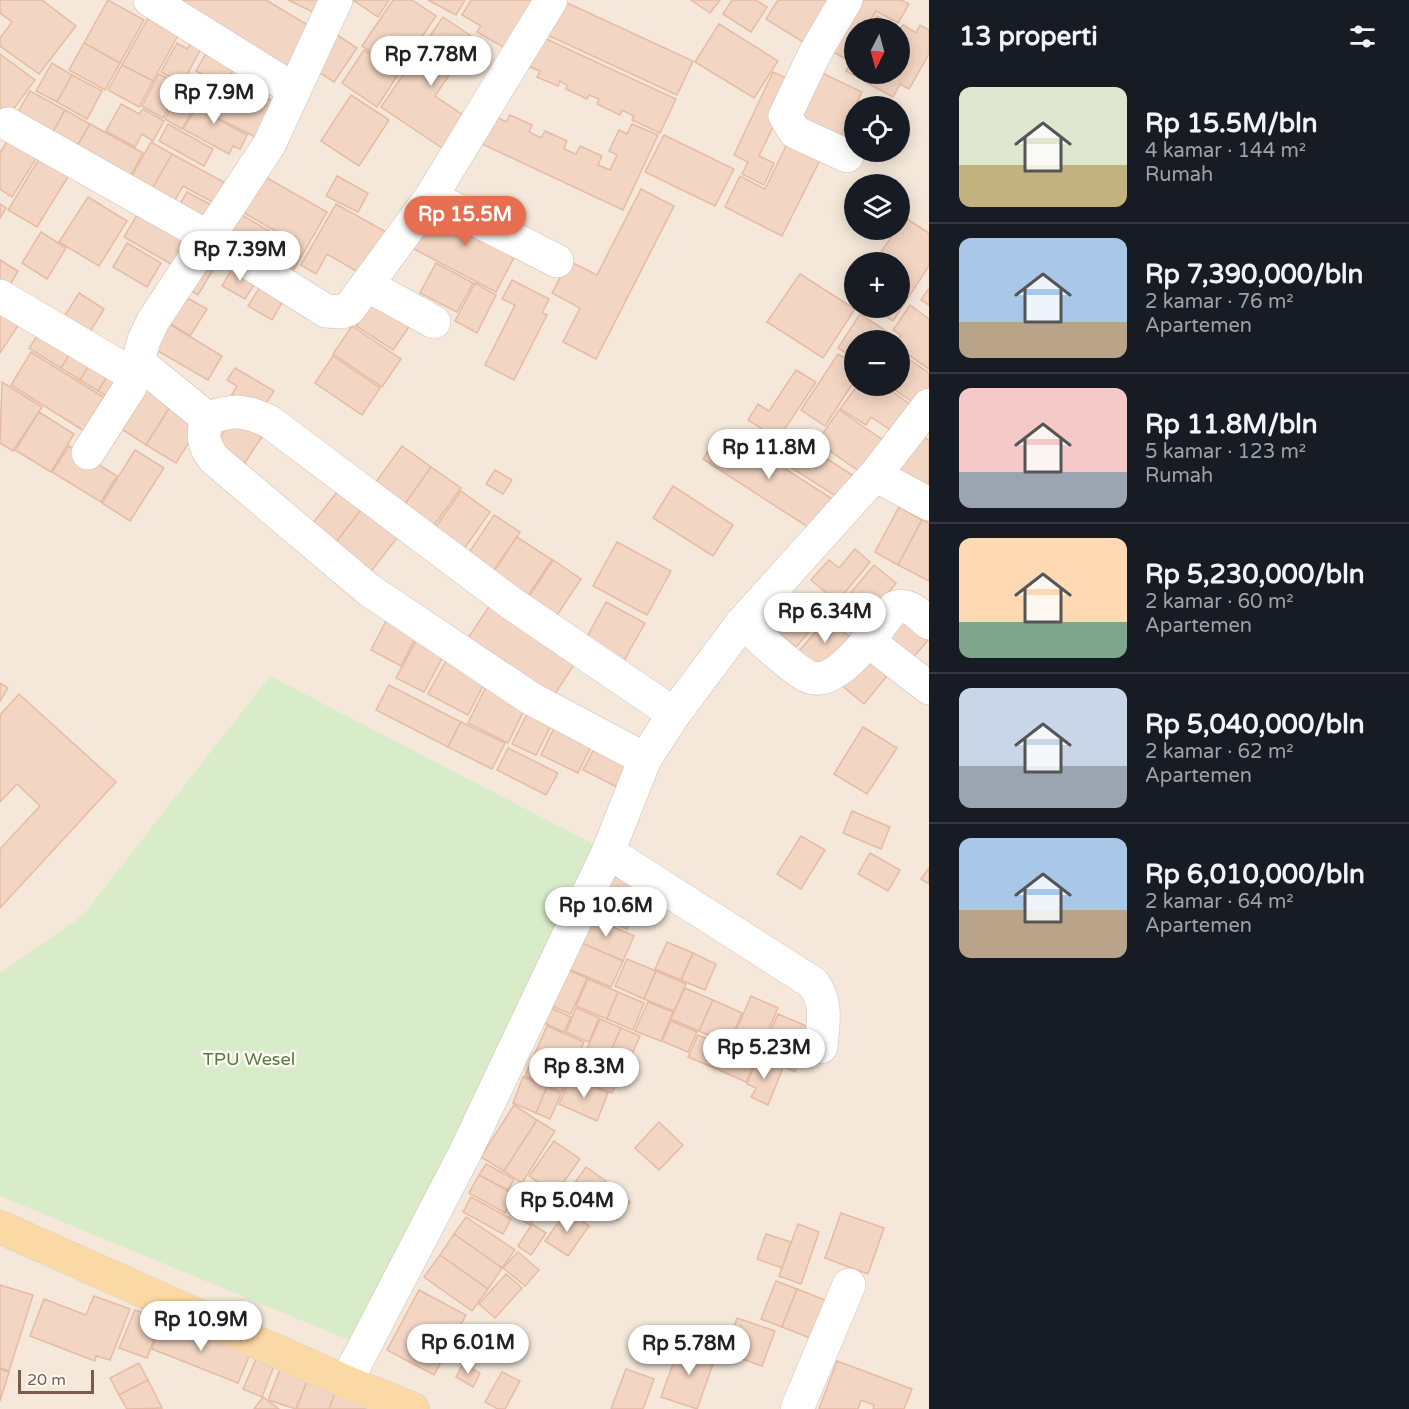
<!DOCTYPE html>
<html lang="id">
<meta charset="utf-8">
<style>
:root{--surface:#171b24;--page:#242831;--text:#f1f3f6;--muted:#9ea1a6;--line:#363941;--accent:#e76f51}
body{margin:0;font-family:"Varela Round",sans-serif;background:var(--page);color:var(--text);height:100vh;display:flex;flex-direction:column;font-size:22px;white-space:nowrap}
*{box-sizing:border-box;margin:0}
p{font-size:20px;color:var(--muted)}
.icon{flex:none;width:33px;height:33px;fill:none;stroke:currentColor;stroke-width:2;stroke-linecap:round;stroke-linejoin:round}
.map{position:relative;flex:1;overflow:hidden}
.drawer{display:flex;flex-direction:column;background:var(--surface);width:480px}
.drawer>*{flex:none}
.needle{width:39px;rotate:186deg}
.fabs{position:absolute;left:844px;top:18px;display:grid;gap:12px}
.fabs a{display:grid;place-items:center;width:66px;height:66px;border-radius:50%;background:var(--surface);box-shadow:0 3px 15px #0003;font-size:30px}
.scale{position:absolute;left:18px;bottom:15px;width:76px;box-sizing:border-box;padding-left:6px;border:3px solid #7a5c4d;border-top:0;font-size:16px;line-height:21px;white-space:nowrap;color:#7a5c4d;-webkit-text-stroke:4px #fffaf3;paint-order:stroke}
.price{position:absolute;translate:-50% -51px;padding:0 14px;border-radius:21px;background:#fff;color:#222;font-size:20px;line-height:39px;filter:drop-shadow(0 2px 3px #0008)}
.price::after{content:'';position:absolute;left:50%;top:36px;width:18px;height:14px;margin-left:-9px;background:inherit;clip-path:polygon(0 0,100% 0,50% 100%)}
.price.on{background:var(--accent);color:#fff}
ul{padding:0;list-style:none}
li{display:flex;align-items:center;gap:18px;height:150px;padding:0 30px}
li+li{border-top:2px solid var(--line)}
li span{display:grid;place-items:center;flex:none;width:168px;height:120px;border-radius:12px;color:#555}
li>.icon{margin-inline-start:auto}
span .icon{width:72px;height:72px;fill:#fffc;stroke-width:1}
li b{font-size:26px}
h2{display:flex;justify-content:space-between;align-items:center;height:72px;padding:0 30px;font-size:26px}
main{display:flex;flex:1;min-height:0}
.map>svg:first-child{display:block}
.residential{fill:#f5e8da;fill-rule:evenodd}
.green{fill:#d8ecc9}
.building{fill:#f3d5c3;stroke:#e6bba3;stroke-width:1.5}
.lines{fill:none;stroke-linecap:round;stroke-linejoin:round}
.minor-casing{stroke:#d1beb0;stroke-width:34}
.major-casing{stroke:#dad1cd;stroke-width:34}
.minor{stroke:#fff;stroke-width:33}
.major{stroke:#fbd9a5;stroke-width:33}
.labels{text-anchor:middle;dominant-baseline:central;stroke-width:5;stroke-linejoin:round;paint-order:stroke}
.park-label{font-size:18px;fill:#537a41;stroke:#fffaf3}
</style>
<main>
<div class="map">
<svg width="929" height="1409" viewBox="0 0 929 1409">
<rect width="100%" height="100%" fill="#fdf6ec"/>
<!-- residential -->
<path class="residential" d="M0,0H929V1409H0ZM855,28H900V74H855ZM855,106H900V152H855ZM855,184H900V230H855ZM855,262H900V308H855ZM855,340H900V386H855Z"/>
<!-- green -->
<polygon class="green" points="270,676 597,846 356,1343 0,1196 0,973 83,915"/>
<!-- building -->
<g class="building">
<polygon points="0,0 42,0 76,26 39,74 0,46 0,38 12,22 0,13"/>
<polygon points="108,0 144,20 120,63 84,43"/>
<polygon points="155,0 266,0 311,27 283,76"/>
<polygon points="288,0 322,0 315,13"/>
<polygon points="353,0 389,0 378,17"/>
<polygon points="393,0 412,0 436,16 399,71 362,46"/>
<polygon points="428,0 465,0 456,15"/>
<polygon points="471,0 540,0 510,51 477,32 481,26 462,15"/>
<polygon points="561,0 693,61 677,95 545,34"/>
<polygon points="691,0 720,0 710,13"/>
<polygon points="732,0 756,0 767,7 751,32 723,14"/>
<polygon points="778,0 840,0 811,47 766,19"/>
<polygon points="852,0 901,0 909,4 898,23 876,11 866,28 855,28 855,48 848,60 825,48"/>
<polygon points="152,11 182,28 153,81 122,65"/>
<polygon points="877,16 899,28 870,28"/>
<polygon points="443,17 474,38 435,96 469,119 448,152 381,107"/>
<polygon points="719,24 778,61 754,98 695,62"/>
<polygon points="903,25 916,33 920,25 929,30 929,54 909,89 900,84 893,97 869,84 875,74 900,74 900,29"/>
<polygon points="331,31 357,48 334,82 308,65"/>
<polygon points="195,36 205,41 182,84 161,72 177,43 187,49"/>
<polygon points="542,37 676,99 660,133 632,120 634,116 622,110 620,115 597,104 599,99 589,95 587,99 566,89 567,85 560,81 558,86 537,77 540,71 528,66"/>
<polygon points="84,43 120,63 105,90 69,70"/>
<polygon points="209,48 237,63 225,86 196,71"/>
<polygon points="364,50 399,73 377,107 342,83"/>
<polygon points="0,54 35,80 6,119 0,115"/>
<polygon points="855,54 855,74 873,74 868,83 846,71"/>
<polygon points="52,63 72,75 57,102 36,91"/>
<polygon points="122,65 153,81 139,107 108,90"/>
<polygon points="241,70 267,84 261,95 280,105 261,140 216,117"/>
<polygon points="773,72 794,82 759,156 774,163 764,185 742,174 748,162 734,155"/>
<polygon points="822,73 862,92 841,136 801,117"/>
<polygon points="159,74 181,86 163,118 142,106"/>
<polygon points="72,75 102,91 87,119 57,102"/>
<polygon points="184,85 201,94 182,129 165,119"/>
<polygon points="210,87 223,95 212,116 247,135 240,149 233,146 229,154 183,129"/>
<polygon points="30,91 65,110 47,143 12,123"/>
<polygon points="351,95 389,120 359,166 321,141"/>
<polygon points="121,104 139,114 143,109 164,121 153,141 142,134 135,147 106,131"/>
<polygon points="65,110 90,124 71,156 47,143"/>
<polygon points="510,115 532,125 529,132 541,138 545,131 567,141 564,149 576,154 580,146 602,156 598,165 610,170 617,155 609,151 619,130 627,134 632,124 658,135 623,210 482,144 495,116 506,122"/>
<polygon points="90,124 143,153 125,186 71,156"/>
<polygon points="168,124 213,149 204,166 159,141"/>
<polygon points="13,131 42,149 12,197 0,189 0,153"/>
<polygon points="664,135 734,169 715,206 645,172"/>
<polygon points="789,140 822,156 782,236 725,207 740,176 765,189"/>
<polygon points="151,142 172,154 150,193 129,181"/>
<polygon points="42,154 71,172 37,227 8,210"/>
<polygon points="172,154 231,186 220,206 183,186 172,205 150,193"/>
<polygon points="260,174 327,212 293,271 273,260 286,237 239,210"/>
<polygon points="337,176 368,193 358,212 326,196"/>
<polygon points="641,189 674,206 596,359 563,342 580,308 552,293 569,261 597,275"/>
<polygon points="187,192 217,208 204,230 174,214"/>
<polygon points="88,197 127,221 99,266 59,242"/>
<polygon points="144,203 203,237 183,271 124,237"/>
<polygon points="434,203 519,248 496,292 410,247"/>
<polygon points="0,204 6,208 0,218"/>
<polygon points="336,204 388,233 363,275 327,254 316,274 301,265"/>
<polygon points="233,210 283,239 266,267 216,239"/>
<polygon points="904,217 929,233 929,266 893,321 873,308 900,308 900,262 874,262 896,230 900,230"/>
<polygon points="41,232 66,248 47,279 22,263"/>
<polygon points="127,243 161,263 147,287 113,267"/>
<polygon points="206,243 223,253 198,295 181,285"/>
<polygon points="0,260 18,271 4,295 0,293"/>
<polygon points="436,263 473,283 457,312 420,293"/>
<polygon points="235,264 258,278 245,299 222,286"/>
<polygon points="800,274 855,309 823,358 767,322"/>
<polygon points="512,280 549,299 542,313 547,315 514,380 485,365 515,305 502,299"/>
<polygon points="475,283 496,295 477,333 455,321"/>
<polygon points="261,285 284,299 272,320 248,306"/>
<polygon points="929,288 929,305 921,300"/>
<polygon points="79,293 104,309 85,340 59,325"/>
<polygon points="179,293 207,309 190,336 163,319"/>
<polygon points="374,299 411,324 393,350 356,326"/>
<polygon points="910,305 929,319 929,369 900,349 900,340 897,340 901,335 893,330"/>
<polygon points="0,307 21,321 0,353"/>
<polygon points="860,314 895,337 893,340 855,340 855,359 838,348"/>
<polygon points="166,322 222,356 208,380 151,347"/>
<polygon points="44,326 75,346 61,368 29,348"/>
<polygon points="352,326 401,359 382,387 333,354"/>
<polygon points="75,346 94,358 80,380 61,368"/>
<polygon points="31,352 113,403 92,436 11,385"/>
<polygon points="900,353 929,373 929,388 917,405 889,386 900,386"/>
<polygon points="838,354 855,364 855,380 825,426 801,410"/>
<polygon points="333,356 380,388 362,415 315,383"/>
<polygon points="94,358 112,369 98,391 80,380"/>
<polygon points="235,368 274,391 260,413 231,396 237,386 227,380"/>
<polygon points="112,369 129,379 115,401 98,391"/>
<polygon points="796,370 816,382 778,439 748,420 758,404 769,411"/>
<polygon points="140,381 173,402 146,445 114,424"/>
<polygon points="2,382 42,407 13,451 0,443"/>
<polygon points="857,386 884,386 914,407 896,434 871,417 866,425 840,409"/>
<polygon points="173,402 203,420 176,463 146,445"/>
<polygon points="839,410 886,442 863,474 817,442"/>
<polygon points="237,411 267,429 244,464 215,446"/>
<polygon points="39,412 74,434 51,472 15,450"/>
<polygon points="723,429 834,500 814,531 703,459"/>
<polygon points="915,432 929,440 929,499 890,479"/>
<polygon points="788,434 857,478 842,500 773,456"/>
<polygon points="69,446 117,476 101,502 52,472"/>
<polygon points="402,446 431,467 400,511 370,490"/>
<polygon points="135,450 164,468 130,521 102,503"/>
<polygon points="431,467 461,488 429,532 400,511"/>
<polygon points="495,470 512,480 503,494 486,484"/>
<polygon points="344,483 368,501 333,546 309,528"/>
<polygon points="673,486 733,525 713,556 653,518"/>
<polygon points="461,491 490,512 459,556 430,535"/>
<polygon points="368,501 404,529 369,574 333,546"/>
<polygon points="899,507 922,520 898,565 875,552"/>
<polygon points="494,515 520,532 487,580 462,563"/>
<polygon points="922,520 929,523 929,581 898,565"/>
<polygon points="517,537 552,560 523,603 488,580"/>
<polygon points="617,542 671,571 647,615 593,586"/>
<polygon points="855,549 870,562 837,602 811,580 829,560 839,568"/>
<polygon points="553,560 581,579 552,623 524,604"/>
<polygon points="874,565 896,583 867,620 844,601"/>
<polygon points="777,599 812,628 796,647 761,619"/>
<polygon points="606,602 645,623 621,666 583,644"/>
<polygon points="490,605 577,660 551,700 464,644"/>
<polygon points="908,616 929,639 911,660 887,641"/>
<polygon points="387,619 417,635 401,666 371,650"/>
<polygon points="827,619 850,637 823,670 799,651"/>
<polygon points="421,632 448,647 424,692 396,678"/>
<polygon points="867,652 891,671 864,704 840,684"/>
<polygon points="447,659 486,680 468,715 428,694"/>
<polygon points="0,683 8,688 0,701"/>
<polygon points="488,683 528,702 508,743 468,723"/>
<polygon points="389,685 461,722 448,747 376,710"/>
<polygon points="19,694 116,782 0,908 0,849 40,806 17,784 0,802 0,715"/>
<polygon points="530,708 554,720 536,755 512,744"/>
<polygon points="461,722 505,743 492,769 448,747"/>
<polygon points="555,726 592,744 578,773 541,755"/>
<polygon points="863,727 897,748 867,794 834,774"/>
<polygon points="596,745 632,763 619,788 583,770"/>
<polygon points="508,748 558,773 546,795 497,770"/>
<polygon points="852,811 890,827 881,849 843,833"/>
<polygon points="801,836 825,850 801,889 777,874"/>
<polygon points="870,853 900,870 888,891 858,874"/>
<polygon points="929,868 929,884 921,879"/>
<polygon points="607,873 644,889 627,929 589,913"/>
<polygon points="588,916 634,936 623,961 577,941"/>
<polygon points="577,941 623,961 611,987 566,968"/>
<polygon points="667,942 693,953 681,980 655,969"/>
<polygon points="693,953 716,964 705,990 681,980"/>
<polygon points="627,959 656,971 644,999 615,986"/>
<polygon points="563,968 587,978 571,1014 547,1004"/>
<polygon points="656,971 686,984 674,1011 644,999"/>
<polygon points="588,979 618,992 607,1019 576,1006"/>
<polygon points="685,988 713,1000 699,1031 671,1019"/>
<polygon points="618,992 644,1003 633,1030 607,1019"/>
<polygon points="751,996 778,1008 746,1082 719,1070"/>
<polygon points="713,1000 742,1013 729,1044 699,1031"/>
<polygon points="648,1002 673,1012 661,1041 635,1031"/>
<polygon points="546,1006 571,1017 564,1032 540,1021"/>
<polygon points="576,1008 599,1018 589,1042 566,1032"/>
<polygon points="778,1014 811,1028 802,1050 768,1036"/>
<polygon points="600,1019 621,1028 607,1060 586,1051"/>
<polygon points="671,1021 697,1032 688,1052 662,1041"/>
<polygon points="547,1026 584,1042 572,1069 535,1053"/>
<polygon points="621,1028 640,1036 626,1068 607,1060"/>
<polygon points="698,1035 727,1047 717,1069 688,1057"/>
<polygon points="766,1038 803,1053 795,1072 759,1056"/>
<polygon points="535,1053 572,1069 562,1092 525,1076"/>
<polygon points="582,1053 622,1071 612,1093 572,1076"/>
<polygon points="758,1057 783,1068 768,1105 751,1097 756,1088 747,1084"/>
<polygon points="523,1077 547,1087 536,1113 513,1103"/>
<polygon points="571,1077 608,1093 597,1121 559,1104"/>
<polygon points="547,1087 561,1094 550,1119 536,1113"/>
<polygon points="514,1105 537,1120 504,1171 481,1157"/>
<polygon points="537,1120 555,1131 522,1183 504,1171"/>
<polygon points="659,1122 683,1145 659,1170 635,1148"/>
<polygon points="554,1141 580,1159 555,1194 529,1176"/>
<polygon points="486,1164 514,1179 508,1190 479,1175"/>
<polygon points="586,1167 606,1181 585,1213 564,1198"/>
<polygon points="479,1175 515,1195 505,1213 469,1193"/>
<polygon points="526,1185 547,1199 530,1225 509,1212"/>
<polygon points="606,1186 630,1202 617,1220 593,1204"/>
<polygon points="471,1197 511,1219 503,1234 463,1212"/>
<polygon points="567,1210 589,1226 568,1256 545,1241"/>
<polygon points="841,1213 884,1228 868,1274 825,1258"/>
<polygon points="466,1217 515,1250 502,1268 454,1234"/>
<polygon points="532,1224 546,1233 531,1255 518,1246"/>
<polygon points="798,1224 819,1232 801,1284 779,1276"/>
<polygon points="454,1234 502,1268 488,1289 440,1255"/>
<polygon points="766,1234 791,1242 782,1268 757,1259"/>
<polygon points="518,1252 539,1270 525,1286 503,1268"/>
<polygon points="440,1255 488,1289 472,1311 424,1277"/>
<polygon points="506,1274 522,1288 495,1318 479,1304"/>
<polygon points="776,1281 797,1289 782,1327 761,1319"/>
<polygon points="0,1285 33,1295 9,1371 0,1368"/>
<polygon points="797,1289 830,1302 815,1340 782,1327"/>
<polygon points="419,1290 466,1315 434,1375 387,1350"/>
<polygon points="94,1296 130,1309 110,1360 96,1356 95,1361 30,1336 44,1299 86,1315"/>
<polygon points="135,1310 161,1320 147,1358 119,1348"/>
<polygon points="737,1318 775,1331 762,1366 725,1353"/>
<polygon points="163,1321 250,1354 238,1383 152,1349"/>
<polygon points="702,1345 718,1350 697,1409 661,1397 679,1347 699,1355"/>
<polygon points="256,1359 274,1366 262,1397 243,1389"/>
<polygon points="837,1361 912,1389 904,1409 873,1409 874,1405 861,1400 858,1409 819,1409"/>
<polygon points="139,1363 148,1380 119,1395 110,1378"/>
<polygon points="463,1364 480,1373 473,1387 456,1377"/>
<polygon points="0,1369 9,1372 0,1401"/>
<polygon points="280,1369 308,1379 296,1409 268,1400"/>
<polygon points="626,1369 654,1379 643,1409 611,1409"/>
<polygon points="502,1372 520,1381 505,1409 498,1409 485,1402"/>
<polygon points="308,1379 336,1391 329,1409 296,1409"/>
<polygon points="148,1380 162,1408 127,1409 119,1395"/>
<polygon points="336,1391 368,1403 365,1409 329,1409"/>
<polygon points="263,1397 279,1409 254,1409"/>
</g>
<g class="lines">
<defs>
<g id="minor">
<polyline points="150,0 293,89"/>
<path d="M336,0L269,145L153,321L144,340L138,362L207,418C234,410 244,409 270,422L511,603L674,714"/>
<polyline points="846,0 815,53 785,116 795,132 847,156"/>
<polyline points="8,124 208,237 326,311 342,312 349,309 431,197 551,0"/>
<polyline points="431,197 557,261"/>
<polyline points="367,285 434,322"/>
<polyline points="0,296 135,376"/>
<path d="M207,418C202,435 203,445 214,459L369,590L530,698L645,759"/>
<polyline points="88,453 130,387 138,362"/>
<polyline points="875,475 929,504"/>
<path d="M742,623C760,637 788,666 807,676C836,691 877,628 894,608C908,602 918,614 929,623"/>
<polyline points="867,640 929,688"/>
<path d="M608,852L813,983C828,1003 823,1023 821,1047"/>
<polyline points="346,1382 465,1153 608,852 645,759 674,714 742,623 875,475 929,405"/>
<polyline points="797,1409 849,1285"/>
</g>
<polyline id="major" points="0,1227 346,1382 413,1409"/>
</defs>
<!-- minor casing -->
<use href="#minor" class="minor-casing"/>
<!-- major casing -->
<use href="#major" class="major-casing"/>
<!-- minor -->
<use href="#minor" class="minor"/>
<!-- major -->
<use href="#major" class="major"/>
</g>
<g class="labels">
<!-- park labels -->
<g class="park-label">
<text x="249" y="1059">TPU Wesel</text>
</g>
</g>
</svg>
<div class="fabs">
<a><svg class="needle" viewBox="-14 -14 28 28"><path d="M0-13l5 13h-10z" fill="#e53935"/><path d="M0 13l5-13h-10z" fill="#9ea1a6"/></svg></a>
<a><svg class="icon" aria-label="locate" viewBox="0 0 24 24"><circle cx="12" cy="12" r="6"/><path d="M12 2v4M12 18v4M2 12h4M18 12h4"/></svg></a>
<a><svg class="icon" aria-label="layers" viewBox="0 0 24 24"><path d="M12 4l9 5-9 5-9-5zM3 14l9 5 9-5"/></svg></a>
<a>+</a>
<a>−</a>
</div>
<div class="scale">20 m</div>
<b class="price" style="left:431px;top:87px">Rp 7.78M</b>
<b class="price" style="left:214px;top:125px">Rp 7.9M</b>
<b class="price on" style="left:465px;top:247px">Rp 15.5M</b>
<b class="price" style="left:240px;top:282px">Rp 7.39M</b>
<b class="price" style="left:769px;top:480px">Rp 11.8M</b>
<b class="price" style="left:825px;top:644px">Rp 6.34M</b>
<b class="price" style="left:606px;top:938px">Rp 10.6M</b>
<b class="price" style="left:764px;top:1080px">Rp 5.23M</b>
<b class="price" style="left:584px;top:1099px">Rp 8.3M</b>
<b class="price" style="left:567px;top:1233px">Rp 5.04M</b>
<b class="price" style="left:201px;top:1352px">Rp 10.9M</b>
<b class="price" style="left:468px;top:1375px">Rp 6.01M</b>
<b class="price" style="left:689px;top:1376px">Rp 5.78M</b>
</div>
<section class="drawer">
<h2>13 properti<svg class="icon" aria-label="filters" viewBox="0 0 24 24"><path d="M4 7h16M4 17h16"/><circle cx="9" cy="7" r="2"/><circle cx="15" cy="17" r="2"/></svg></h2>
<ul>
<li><span style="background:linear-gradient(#dfe7d0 65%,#c2b280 0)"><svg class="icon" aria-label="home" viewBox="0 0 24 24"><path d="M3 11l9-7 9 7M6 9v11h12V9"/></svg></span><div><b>Rp 15.5M/bln</b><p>4 kamar · 144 m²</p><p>Rumah</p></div></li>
<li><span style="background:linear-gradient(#a9c7e8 70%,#b9a48a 0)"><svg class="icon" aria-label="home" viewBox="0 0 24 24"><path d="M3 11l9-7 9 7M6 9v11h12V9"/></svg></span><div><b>Rp 7,390,000/bln</b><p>2 kamar · 76 m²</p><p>Apartemen</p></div></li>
<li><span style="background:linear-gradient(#f6c9c9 70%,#9aa5b1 0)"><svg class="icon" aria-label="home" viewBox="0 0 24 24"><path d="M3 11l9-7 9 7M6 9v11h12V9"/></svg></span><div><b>Rp 11.8M/bln</b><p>5 kamar · 123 m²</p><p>Rumah</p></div></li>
<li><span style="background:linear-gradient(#ffd9b3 70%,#7fa58c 0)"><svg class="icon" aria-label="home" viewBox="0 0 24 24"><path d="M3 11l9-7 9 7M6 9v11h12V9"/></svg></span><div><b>Rp 5,230,000/bln</b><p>2 kamar · 60 m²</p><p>Apartemen</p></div></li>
<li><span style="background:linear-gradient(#c9d6e8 65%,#9aa5b1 0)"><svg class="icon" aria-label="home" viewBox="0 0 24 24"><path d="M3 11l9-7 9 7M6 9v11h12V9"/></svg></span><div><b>Rp 5,040,000/bln</b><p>2 kamar · 62 m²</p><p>Apartemen</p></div></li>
<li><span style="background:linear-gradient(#a9c7e8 60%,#b9a48a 0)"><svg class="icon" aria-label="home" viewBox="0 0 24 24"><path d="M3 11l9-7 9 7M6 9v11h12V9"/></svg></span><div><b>Rp 6,010,000/bln</b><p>2 kamar · 64 m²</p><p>Apartemen</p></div></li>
</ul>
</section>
</main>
